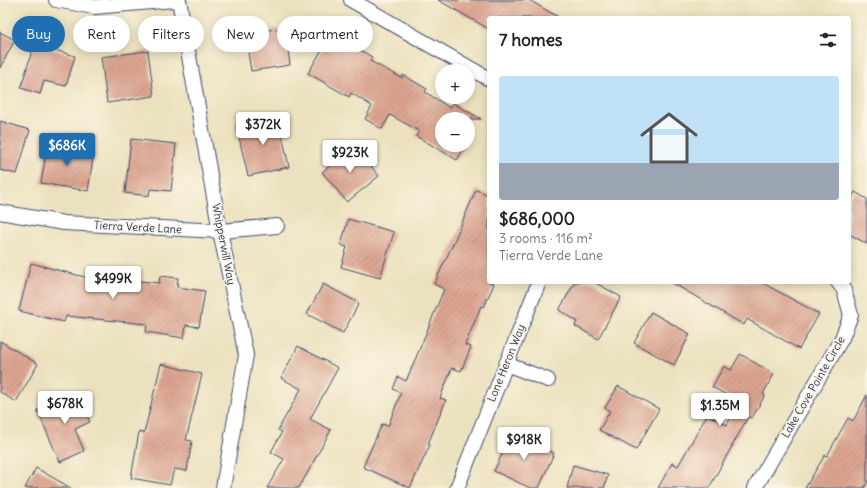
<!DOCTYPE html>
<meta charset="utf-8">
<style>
:root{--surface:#fff;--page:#f6f6f6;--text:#222;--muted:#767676;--line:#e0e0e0;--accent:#1f6fb2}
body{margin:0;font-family:Delius,sans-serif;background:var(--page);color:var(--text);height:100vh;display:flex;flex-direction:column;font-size:15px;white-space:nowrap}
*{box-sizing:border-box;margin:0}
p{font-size:13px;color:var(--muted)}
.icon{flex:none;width:22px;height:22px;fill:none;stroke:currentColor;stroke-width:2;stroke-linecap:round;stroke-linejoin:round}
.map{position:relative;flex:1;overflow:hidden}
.details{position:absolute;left:487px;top:16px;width:364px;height:268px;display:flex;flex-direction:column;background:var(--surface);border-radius:4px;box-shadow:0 2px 10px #0003}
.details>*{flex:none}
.guide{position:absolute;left:12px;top:16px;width:380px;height:36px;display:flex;gap:8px}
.buttons{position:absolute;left:435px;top:64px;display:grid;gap:8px}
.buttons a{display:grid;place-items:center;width:40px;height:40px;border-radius:50%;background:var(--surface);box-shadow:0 2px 10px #0003;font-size:20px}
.price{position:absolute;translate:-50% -34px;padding:0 9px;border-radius:4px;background:#fff;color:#222;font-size:13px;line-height:26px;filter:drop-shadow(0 1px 2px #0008)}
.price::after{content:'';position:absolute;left:50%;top:24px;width:12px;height:9px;margin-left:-6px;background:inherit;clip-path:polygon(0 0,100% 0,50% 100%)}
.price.on{background:var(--accent);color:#fff}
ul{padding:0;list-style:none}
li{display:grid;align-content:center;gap:8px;height:212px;padding:0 12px}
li+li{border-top:1px solid var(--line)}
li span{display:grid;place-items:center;height:124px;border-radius:4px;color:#555}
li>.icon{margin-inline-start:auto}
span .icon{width:72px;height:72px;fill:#fffc;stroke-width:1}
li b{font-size:17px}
h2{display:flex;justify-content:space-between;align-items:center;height:48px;padding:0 12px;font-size:17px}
.pill{padding:0 14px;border-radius:18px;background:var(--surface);box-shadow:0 2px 10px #0003;font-size:14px;line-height:36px}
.pill.on{background:var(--accent);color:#fff}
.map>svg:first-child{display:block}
.building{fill:url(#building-hatch)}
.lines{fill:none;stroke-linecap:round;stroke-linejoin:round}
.minor-casing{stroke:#3a4a6c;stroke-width:16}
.minor{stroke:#fff;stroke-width:14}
.labels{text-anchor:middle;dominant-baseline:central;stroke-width:3.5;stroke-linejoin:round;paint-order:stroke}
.street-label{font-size:11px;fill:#1b2f5e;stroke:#fcf5e5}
</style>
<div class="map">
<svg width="867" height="488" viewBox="0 0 867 488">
<defs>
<pattern id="building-hatch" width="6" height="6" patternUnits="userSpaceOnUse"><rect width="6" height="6" fill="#dda591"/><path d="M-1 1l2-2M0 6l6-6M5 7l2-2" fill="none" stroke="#b2877a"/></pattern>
</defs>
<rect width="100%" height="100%" fill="#fcf5e5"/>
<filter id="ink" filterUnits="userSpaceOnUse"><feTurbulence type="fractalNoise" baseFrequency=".025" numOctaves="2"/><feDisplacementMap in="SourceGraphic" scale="8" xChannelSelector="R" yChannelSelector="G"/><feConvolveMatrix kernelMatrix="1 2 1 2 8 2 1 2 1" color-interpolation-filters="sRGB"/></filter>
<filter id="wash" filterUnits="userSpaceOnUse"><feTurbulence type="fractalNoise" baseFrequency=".012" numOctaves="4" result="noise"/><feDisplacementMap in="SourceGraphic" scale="16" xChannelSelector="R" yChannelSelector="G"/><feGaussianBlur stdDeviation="0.9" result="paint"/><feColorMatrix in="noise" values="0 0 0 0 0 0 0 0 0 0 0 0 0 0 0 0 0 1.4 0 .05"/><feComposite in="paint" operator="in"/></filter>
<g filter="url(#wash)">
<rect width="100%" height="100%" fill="#ece1be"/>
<g id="blocks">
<!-- building -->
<g class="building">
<polygon points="438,0 529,0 560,18 489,18 489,29"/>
<polygon points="285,28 290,65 251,71 245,33"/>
<polygon points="0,32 15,40 0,68"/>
<polygon points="329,38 347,49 350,44 372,57 370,61 402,78 403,75 427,89 425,92 450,108 453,103 481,119 442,119 442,145 466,145 457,160 416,136 419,131 390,115 382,129 365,119 372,106 351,93 349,97 308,73"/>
<polygon points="34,44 75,56 66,86 44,81 40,94 21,88"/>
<polygon points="148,51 154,96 107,103 101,57"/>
<polygon points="278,116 289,167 248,176 236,125"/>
<polygon points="0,121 30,130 17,174 0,170"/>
<polygon points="131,139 176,144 171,191 150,189 149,196 125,193"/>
<polygon points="48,142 79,147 78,156 93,158 88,191 41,183"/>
<polygon points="354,146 379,176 347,202 322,172"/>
<polygon points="476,190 489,195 489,282 494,284 484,307 481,306 465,345 471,347 461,371 452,368 440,398 446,400 428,444 430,445 410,488 363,467 382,424 388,426 401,393 393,389 398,377 406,381 418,353 444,289 434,284 453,244"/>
<polygon points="855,192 867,199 867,244 849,234 849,201"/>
<polygon points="348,219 394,232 380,278 341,267 347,247 341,245"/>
<polygon points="31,263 88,278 89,270 114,273 113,278 159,283 160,276 178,278 177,287 205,291 199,327 186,325 184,338 146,332 147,324 66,316 64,322 19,311"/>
<polygon points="575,282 594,282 621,297 598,339 575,326 577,321 559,310"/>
<polygon points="671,282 761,282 819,314 799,349 747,319 744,325"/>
<polygon points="323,284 359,303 343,333 307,314"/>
<polygon points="651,312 690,334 674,365 634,343"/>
<polygon points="0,341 38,364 16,402 0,392"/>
<polygon points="298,346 338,368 310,419 331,430 299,488 267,488 284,459 271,452 282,432 278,430 301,389 281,378"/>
<polygon points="740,354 774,374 763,394 765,395 752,418 748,417 709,488 658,488 672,463 678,466 707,415 727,425 739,402 712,387 724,366 731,370"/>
<polygon points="161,364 202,374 186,440 192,441 187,471 174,469 170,485 131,478 139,432 144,433"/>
<polygon points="618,386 659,409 636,450 599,430 610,411 605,408"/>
<polygon points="76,391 90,422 75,429 84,451 60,462 37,410"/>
<polygon points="867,395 867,483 864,488 805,488 825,455 827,456 848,418 853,421"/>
<polygon points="514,429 536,440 534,444 554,453 539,488 530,488 494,471"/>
<polygon points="573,465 608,475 604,488 567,488"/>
<polygon points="36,468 71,488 25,488"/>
</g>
</g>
</g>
<g filter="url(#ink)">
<use href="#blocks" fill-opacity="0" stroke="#3a4a6c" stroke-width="1"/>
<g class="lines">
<defs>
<g id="minor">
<polyline points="56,0 94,7 175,0"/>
<polyline points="179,0 220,231 246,355 223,488"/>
<polyline points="351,0 489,79"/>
<polyline points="0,212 64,223 220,231 277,226"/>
<polyline points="506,364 548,380"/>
<polyline points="457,488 539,282"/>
<polyline points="755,488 842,338 851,315 844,290 838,282"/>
</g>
</defs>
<!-- minor casing -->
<use href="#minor" class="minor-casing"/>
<!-- minor -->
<use href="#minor" class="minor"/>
</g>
</g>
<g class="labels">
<!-- street labels -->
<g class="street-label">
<text transform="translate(138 227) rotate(3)">Tierra Verde Lane</text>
<text transform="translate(224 244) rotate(79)">Whipperwill Way</text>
<text transform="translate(506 363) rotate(-68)">Lone Heron Way</text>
<text transform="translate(813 387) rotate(-60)">Lake Cove Pointe Circle</text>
</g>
</g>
</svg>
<div class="buttons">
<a>+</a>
<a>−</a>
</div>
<b class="price" style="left:263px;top:146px">$372K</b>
<b class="price on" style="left:67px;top:167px">$686K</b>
<b class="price" style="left:350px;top:174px">$923K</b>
<b class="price" style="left:113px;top:300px">$499K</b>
<b class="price" style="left:65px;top:425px">$678K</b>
<b class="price" style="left:720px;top:427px">$1.35M</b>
<b class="price" style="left:524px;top:461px">$918K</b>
<div class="guide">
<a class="pill on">Buy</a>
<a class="pill">Rent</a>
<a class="pill">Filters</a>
<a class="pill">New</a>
<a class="pill">Apartment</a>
</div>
<section class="details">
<h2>7 homes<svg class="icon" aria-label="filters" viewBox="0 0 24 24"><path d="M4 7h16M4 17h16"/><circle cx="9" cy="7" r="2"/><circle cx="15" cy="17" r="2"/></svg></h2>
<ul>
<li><span style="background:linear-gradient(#bfe0f5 70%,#9aa5b1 0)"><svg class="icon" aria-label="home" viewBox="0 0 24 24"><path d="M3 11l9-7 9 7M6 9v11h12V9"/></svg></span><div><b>$686,000</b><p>3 rooms · 116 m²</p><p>Tierra Verde Lane</p></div></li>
</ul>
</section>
</div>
